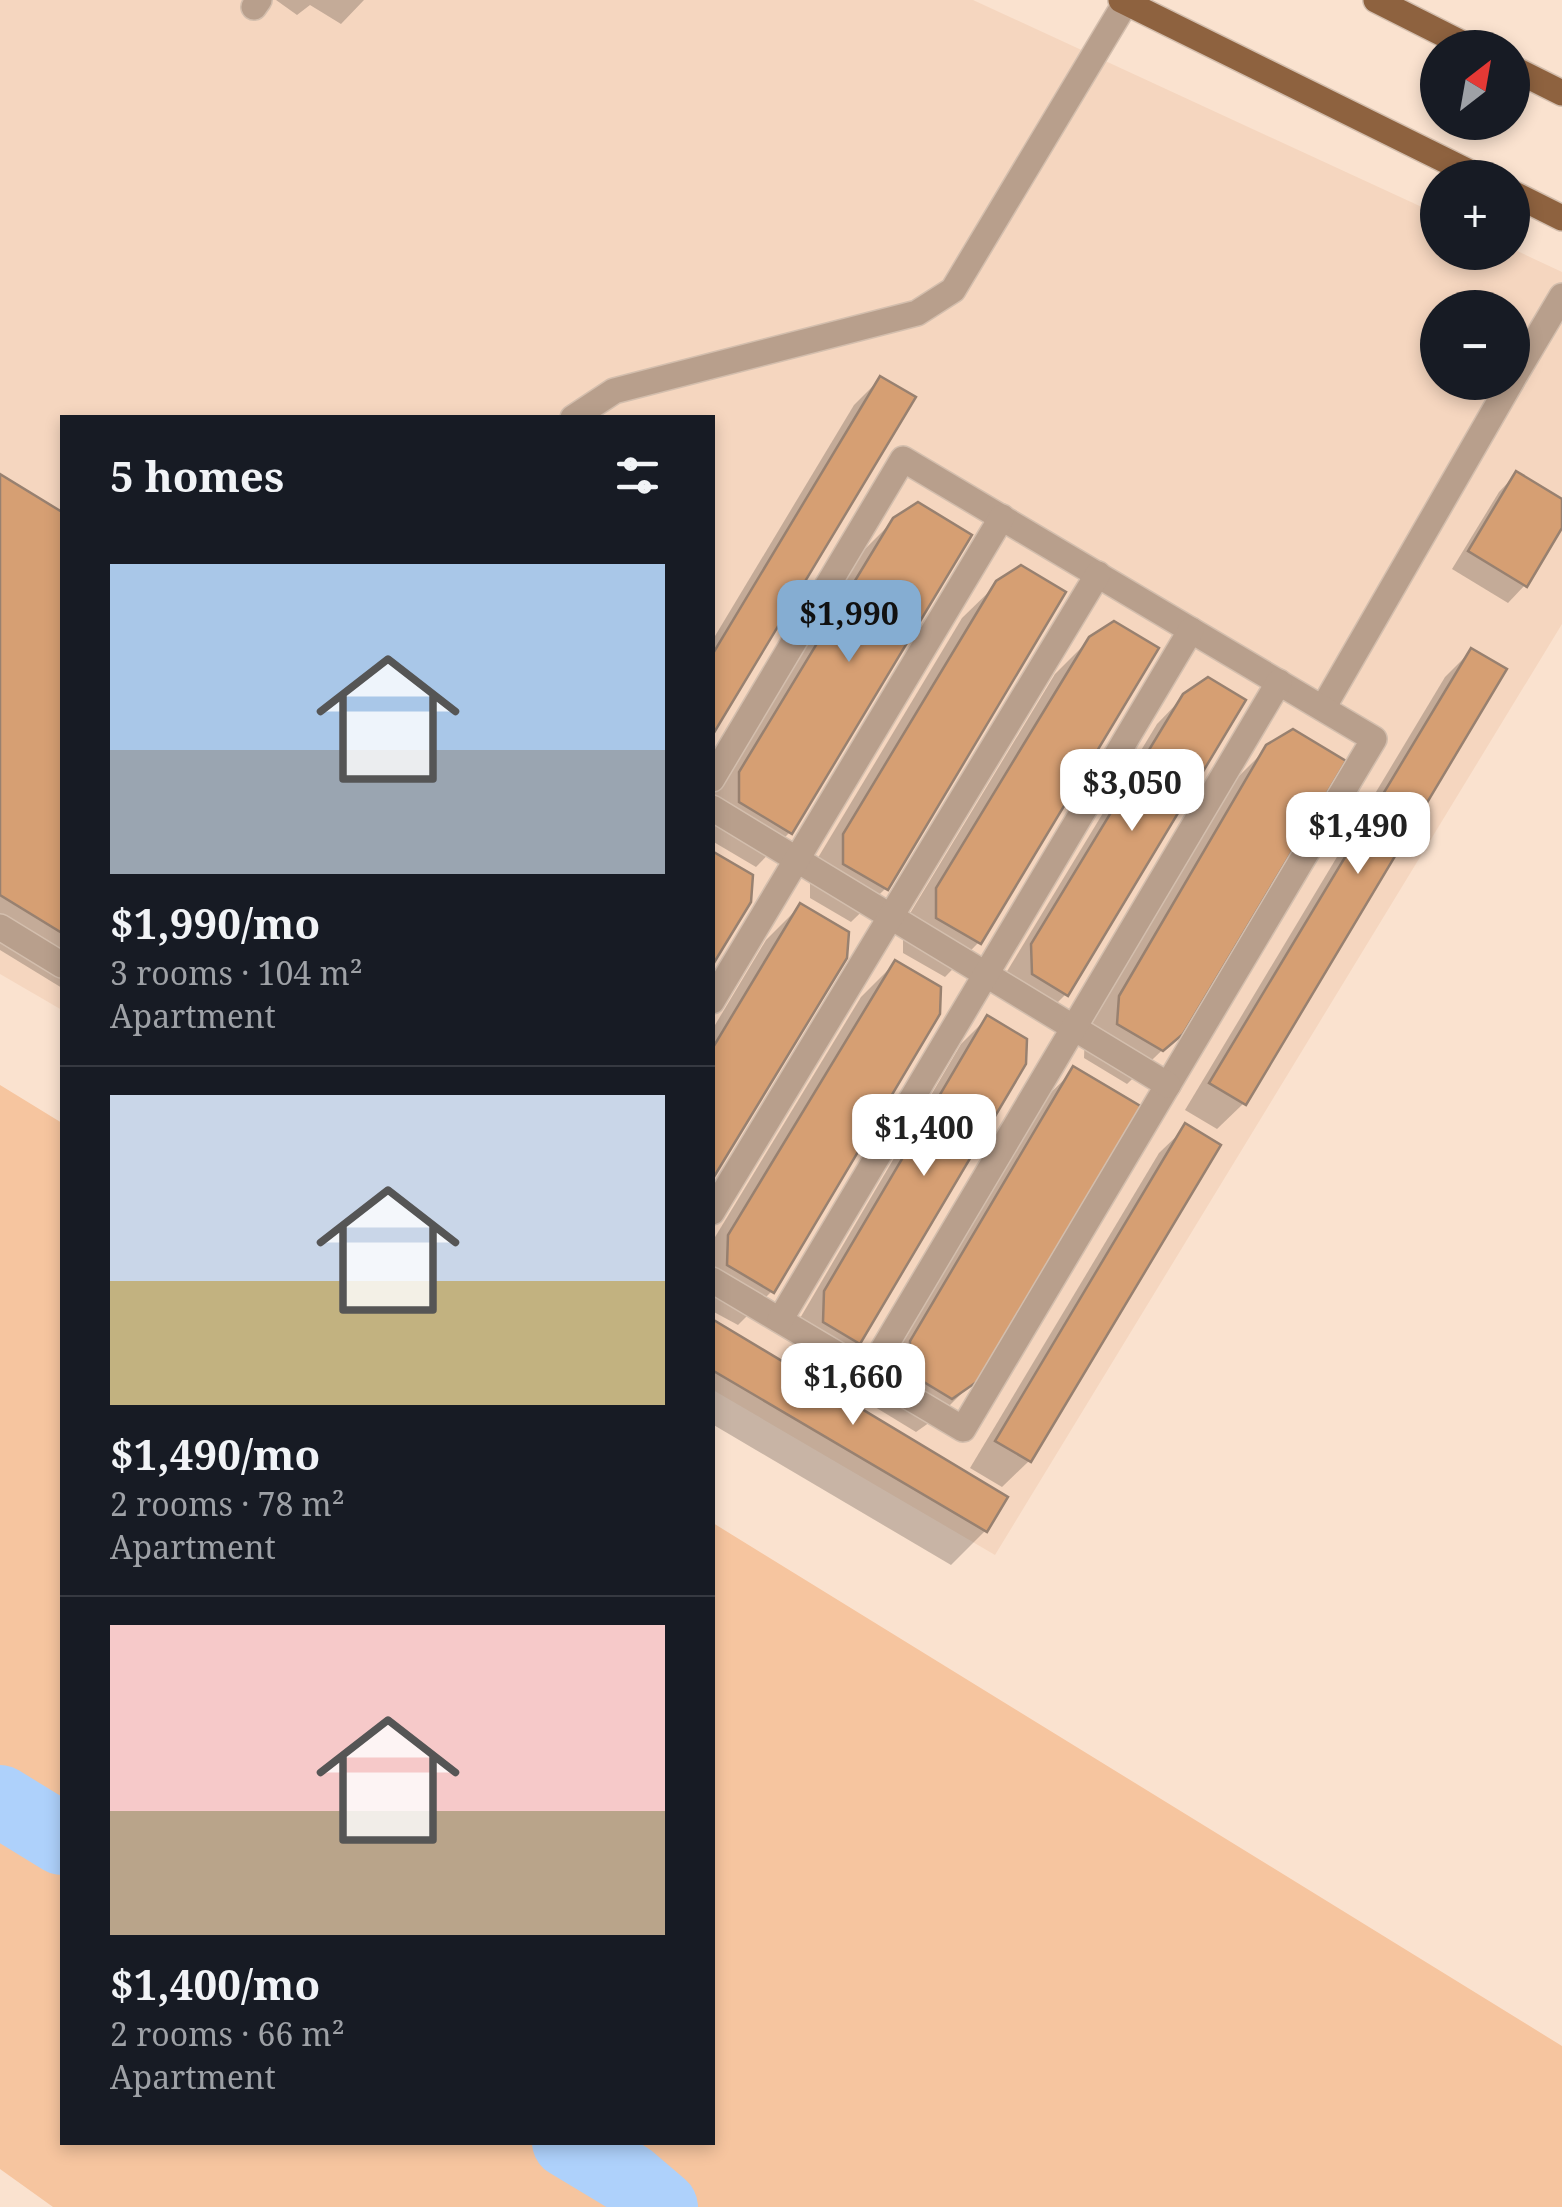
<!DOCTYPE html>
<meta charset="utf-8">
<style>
:root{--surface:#171b24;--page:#242831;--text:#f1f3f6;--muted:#9ea1a6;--line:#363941;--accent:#85add2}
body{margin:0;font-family:"Noto Serif",serif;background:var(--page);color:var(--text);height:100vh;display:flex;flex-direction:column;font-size:38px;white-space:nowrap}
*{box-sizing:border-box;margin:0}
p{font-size:32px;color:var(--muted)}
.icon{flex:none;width:55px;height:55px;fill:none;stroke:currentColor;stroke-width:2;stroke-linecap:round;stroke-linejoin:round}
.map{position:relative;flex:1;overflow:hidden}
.panel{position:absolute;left:60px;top:415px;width:655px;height:1730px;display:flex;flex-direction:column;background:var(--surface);border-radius:0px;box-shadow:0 5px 15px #0003}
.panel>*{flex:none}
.needle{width:65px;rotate:31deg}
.buttons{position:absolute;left:1420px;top:30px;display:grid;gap:20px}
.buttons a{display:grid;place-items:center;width:110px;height:110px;border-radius:50%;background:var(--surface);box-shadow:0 5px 15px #0003;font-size:50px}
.price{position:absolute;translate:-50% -85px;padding:0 22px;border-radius:20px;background:#fff;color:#222;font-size:32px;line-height:65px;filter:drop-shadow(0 2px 5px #0008)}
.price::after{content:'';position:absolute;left:50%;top:60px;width:30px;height:22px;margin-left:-15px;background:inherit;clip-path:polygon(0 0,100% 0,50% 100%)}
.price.selected{background:var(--accent);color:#111}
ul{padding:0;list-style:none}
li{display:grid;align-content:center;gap:20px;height:530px;padding:0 50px}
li+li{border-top:2px solid var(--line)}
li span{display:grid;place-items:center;height:310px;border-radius:0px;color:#555}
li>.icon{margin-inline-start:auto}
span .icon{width:180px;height:180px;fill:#fffc;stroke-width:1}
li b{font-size:42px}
h2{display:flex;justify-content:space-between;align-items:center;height:120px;padding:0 50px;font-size:42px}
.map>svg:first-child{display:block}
.built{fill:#f5d6bf;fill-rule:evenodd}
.green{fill:#f6c59f}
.shadow{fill:#0003}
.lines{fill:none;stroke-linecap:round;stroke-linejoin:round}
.river{stroke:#aed1fb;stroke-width:72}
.building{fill:#d69f73;stroke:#988170;stroke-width:2.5}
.minor-casing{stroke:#d3bead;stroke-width:28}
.major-casing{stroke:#d3bead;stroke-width:28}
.minor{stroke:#b89f8c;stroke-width:25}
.major{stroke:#8e623f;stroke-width:25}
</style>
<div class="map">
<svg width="1562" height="2207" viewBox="0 0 1562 2207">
<rect width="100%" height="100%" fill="#fae2cf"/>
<!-- built -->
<path class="built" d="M0,0H973L1437,214L1438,252H1512L1513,249L1562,272V624L995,1555L713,1390L712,418H62V1010L0,974ZM1438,308H1512V382H1438Z"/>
<!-- green -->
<polygon class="green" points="0,1085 62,1123 62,2142 712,2142 713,1523 1562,2046 1562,2207 53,2207 0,2169"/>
<!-- shadow -->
<g class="shadow">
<polygon points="276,0 364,0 341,24 310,5 297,15"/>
<polygon points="880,379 712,731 712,641 854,405"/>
<polygon points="1516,474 1562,502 1562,524 1525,585 1508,603 1452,569 1499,492"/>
<polygon points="0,477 62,515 62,988 0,950"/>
<polygon points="894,520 790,832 756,867 712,841 712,797 859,555"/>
<polygon points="998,583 886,888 851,922 810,898 810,871 962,618"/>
<polygon points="1090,639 979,942 945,977 903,953 903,925 1055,674"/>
<polygon points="1471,651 1244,1103 1217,1129 1185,1110 1445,677"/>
<polygon points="1184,696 1066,994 1040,1020 1006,973 1157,724"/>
<polygon points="1268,747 1181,1032 1127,1084 1084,1058 1085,1032 1232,783"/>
<polygon points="800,906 712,1175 712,1030 766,940"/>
<polygon points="895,963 772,1291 738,1325 712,1311 712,1242 861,997"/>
<polygon points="987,1018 858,1343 832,1369 798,1349 799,1320 961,1044"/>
<polygon points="1074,1070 976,1379 940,1415 916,1432 875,1407 876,1378 1039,1104"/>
<polygon points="1186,1127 1218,1146 1029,1461 1002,1487 970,1468 1159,1153"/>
<polygon points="712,1322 985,1531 951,1565 712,1424"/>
</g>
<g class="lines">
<!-- river -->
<g class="river">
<polyline points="0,1801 62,1839"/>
<polyline points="568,2142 628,2178 662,2207"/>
</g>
</g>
<!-- building -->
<g class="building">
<polygon points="880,376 916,397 712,736 712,655"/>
<polygon points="1516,471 1562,499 1562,528 1527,587 1468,551"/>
<polygon points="0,474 62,512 62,933 0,895"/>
<polygon points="918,502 972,535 792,834 739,802 739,772 893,518"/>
<polygon points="1021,565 1066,592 888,890 843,864 843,834 996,581"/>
<polygon points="1114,621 1159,648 981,944 936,918 936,888 1089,637"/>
<polygon points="1471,648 1507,669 1246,1105 1209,1083"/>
<polygon points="1208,677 1246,700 1068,996 1032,974 1031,944 1183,694"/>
<polygon points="1293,729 1346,761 1183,1034 1163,1051 1117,1024 1119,996 1266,745"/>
<polygon points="712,851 753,875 751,902 712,966"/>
<polygon points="800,903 849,932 847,958 712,1180 712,1049"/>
<polygon points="895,960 941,987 940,1014 774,1293 727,1265 728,1235"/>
<polygon points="987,1015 1027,1039 1026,1064 860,1344 823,1322 824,1291"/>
<polygon points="1073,1066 1142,1107 978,1381 952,1399 909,1373 910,1341"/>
<polygon points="1185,1123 1221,1145 1031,1462 995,1441"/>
<polygon points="712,1319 1008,1497 987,1532 712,1370"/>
</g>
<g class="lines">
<defs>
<g id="minor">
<polyline points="254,7 259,0"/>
<polyline points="1512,380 1562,296"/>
<polyline points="573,418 614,391 917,313 953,290 1126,2"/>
<polyline points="1323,708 1511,382"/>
<polyline points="712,779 903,459 1374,739 963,1429 712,1280"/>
<polyline points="712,808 1168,1085"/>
<polyline points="0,927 62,965"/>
<polyline points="712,1001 1002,517"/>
<polyline points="712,1212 1098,574"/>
<polyline points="780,1320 1191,630"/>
<polyline points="869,1373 1279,682"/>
</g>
<g id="major">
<polyline points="1121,0 1481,178"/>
<polyline points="1376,0 1471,48"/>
<polyline points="1512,68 1562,93"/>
<polyline points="1512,193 1562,218"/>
</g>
</defs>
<!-- minor casing -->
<use href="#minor" class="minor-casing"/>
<!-- major casing -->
<use href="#major" class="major-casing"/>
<!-- minor -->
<use href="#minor" class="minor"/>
<!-- major -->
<use href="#major" class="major"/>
</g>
</svg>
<div class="buttons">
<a><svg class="needle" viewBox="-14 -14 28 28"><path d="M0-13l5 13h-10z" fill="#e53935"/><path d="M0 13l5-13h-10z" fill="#9ea1a6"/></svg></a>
<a>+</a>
<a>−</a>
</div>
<b class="price selected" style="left:849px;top:665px">$1,990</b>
<b class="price" style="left:1132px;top:834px">$3,050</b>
<b class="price" style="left:1358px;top:877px">$1,490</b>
<b class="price" style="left:924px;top:1179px">$1,400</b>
<b class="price" style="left:853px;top:1428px">$1,660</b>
<section class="panel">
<h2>5 homes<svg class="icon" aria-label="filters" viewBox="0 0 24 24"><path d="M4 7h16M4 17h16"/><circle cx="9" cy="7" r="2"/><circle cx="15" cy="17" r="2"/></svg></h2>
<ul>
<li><span style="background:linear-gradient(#a9c7e8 60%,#9aa5b1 0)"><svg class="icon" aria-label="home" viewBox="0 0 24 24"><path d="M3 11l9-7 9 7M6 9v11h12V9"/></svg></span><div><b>$1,990/mo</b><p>3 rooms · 104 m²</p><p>Apartment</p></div></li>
<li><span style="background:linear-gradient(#c9d6e8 60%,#c2b280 0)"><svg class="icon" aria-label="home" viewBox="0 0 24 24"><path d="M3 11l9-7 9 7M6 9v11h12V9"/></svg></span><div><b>$1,490/mo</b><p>2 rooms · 78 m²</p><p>Apartment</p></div></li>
<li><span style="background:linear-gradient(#f6c9c9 60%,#b9a48a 0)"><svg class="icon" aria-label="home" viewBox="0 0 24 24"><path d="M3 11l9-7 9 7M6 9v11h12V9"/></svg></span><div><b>$1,400/mo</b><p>2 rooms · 66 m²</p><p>Apartment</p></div></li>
</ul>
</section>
</div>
